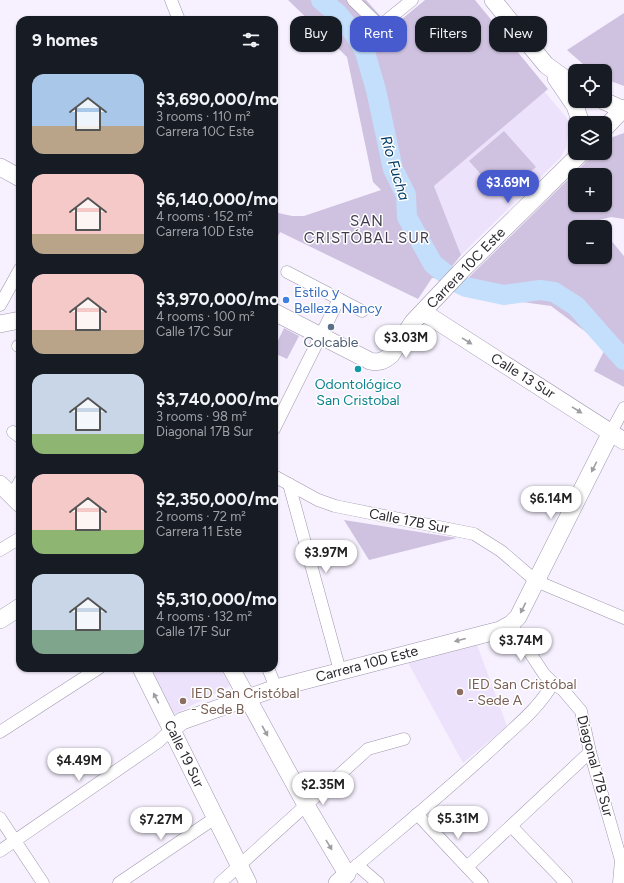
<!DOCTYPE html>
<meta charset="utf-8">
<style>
:root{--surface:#171b24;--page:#20242c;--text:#f1f3f6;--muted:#9ea1a6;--accent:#475bcf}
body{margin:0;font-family:Figtree,sans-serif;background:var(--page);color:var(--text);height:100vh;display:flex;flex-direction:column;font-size:15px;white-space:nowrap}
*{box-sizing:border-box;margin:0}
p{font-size:13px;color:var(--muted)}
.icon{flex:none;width:22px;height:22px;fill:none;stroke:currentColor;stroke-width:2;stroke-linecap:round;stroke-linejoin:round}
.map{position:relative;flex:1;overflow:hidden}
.drawer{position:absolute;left:16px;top:16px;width:262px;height:656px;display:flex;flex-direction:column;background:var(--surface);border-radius:12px;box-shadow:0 1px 3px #0004}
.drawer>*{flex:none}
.guide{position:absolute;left:290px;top:16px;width:274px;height:36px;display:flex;gap:8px}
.controls{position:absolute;left:568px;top:64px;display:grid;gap:8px}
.controls a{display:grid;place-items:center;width:44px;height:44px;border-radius:8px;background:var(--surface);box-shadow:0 1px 3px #0004;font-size:20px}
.price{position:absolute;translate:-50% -34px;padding:0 9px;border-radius:14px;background:#fff;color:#222;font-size:13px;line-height:26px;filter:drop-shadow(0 1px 2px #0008)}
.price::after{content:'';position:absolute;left:50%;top:24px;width:12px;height:9px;margin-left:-6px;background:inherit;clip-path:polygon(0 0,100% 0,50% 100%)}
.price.on{background:var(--accent);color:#fff}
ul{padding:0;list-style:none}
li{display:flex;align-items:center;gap:12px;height:100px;padding:0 16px}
li span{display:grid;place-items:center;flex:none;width:112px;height:80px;border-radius:12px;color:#555}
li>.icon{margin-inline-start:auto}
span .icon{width:48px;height:48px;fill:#fffc;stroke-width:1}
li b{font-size:17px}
h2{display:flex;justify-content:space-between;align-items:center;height:48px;padding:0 16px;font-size:17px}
.chip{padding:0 14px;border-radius:12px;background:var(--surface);box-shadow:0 1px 3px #0004;font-size:14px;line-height:36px}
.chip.on{background:var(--accent);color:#fff}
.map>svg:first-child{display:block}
.built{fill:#ede2fb}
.green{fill:#cfc2e0;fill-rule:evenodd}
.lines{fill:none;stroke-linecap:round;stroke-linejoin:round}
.river{stroke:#c3dffb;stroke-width:20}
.street-casing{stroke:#a096ac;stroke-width:13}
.secondary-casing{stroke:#a096ac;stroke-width:18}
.street{stroke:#fff;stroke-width:12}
.secondary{stroke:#fff;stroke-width:17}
.oneway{fill:#9f9da1}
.shop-dot{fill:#3f7fe0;stroke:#fff;stroke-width:1.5}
.service-dot{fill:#5c6f8a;stroke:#fff;stroke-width:1.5}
.culture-dot{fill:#0f9aa8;stroke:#fff;stroke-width:1.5}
.education-dot{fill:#8d6e63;stroke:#fff;stroke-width:1.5}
.labels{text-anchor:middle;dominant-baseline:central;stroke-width:3;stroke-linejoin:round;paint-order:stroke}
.street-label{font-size:14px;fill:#2a262e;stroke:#fff}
.shop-label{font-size:14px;fill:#366cbe;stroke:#fff;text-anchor:start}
.service-label{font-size:14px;fill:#4e5e75;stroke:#fff}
.culture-label{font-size:14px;fill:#0d838f;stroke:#fff}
.education-label{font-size:14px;fill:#785e54;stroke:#fff;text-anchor:start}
.water-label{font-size:15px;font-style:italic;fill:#063d68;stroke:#fff}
.neighbourhood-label{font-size:15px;letter-spacing:1px;fill:#443c4e;stroke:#fff}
</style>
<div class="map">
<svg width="624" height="883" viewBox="0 0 624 883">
<rect width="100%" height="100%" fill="#f7f1ff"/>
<!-- built -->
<g class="built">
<polygon points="544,91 567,118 569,127 566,148 560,158 461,255 434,186"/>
<polygon points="476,642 507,726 463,763 406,659"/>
<polygon points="149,668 220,668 230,686 173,715"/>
</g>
<!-- green -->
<g class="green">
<polygon points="288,0 366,0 391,28 425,0 475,0 548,89 434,186 461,255 442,279 432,278 418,299 280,232 274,244 274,212 292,216 304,216 381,190 373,182 347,57"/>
<polygon points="624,13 624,86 605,79 605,71 591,71 567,50"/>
<polygon points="504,131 536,167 501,197 469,161"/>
<path d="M624,133V219L611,217L575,226L577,227H575V257H605V237L609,238L624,256V387L594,371L606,347L551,306L478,296L459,287L595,153H605V143L610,138ZM575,175H605V205H575Z"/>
<polygon points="284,328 299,336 287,359 274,353 274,349"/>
<polygon points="344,520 457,538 369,560"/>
</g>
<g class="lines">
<!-- river -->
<polyline class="river" points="321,0 338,14 355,35 365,52 376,90 393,169 406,195 407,217 433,264 456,282 466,287 504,295 540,290 554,292 576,306 624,360"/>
<defs>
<g id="street">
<polyline points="171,0 179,20"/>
<polyline points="353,0 380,26 412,0"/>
<polyline points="287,272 362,311"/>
<polyline points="0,305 20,269"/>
<polyline points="18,346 20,347"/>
<polyline points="274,429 339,299"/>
<polyline points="13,432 20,437"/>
<polyline points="611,432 624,408"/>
<polyline points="274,476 318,500 335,506 474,534 501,551 536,581 624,618"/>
<polyline points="289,484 340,671"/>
<polyline points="12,496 20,481"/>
<polyline points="0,550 20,538"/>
<polyline points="511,624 544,674 553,683 563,690 581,711 590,752 621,860 619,883"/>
<polyline points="268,668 276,688"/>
<polyline points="0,732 99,668"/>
<polyline points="417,814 482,883"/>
<polyline points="0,818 43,883"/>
<polyline points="511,826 566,883"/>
<polyline points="0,851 158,742 172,729"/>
<polyline points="357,865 378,883"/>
<polyline points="467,867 590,752"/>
<path d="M347,874C397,831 449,789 497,744C517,725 539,708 553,683"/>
<polyline points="119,883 215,818"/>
<polyline points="220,883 368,749 404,739"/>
</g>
<g id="secondary">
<polyline points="493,0 546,65 575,86"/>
<polyline points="556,78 575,106 581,123"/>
<polyline points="604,101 624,110"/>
<polyline points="605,128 624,108"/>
<polyline points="0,167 20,178"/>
<path d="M274,312L370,361C379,363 384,361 391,355L413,322L463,269L581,153"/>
<polyline points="423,312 624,441"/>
<polyline points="0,324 20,320"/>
<polyline points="0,484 20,504"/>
<polyline points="0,620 20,607"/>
<polyline points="141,668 248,883"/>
<polyline points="231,668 306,805 347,874 337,883"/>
<polyline points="172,729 182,721 276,688 500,630 511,624 518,617 611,432"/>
</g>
</defs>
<!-- street casing -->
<use href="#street" class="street-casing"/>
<!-- secondary casing -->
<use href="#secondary" class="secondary-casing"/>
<!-- street -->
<use href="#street" class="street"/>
<!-- secondary -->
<use href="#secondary" class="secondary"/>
</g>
<!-- one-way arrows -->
<defs><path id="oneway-solid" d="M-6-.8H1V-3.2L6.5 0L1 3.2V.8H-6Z"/></defs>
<g class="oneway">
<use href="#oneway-solid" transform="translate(467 341) rotate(32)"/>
<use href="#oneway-solid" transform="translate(577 410) rotate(32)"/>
<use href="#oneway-solid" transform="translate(594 467) rotate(117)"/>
<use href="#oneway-solid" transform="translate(523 608) rotate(117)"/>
<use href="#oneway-solid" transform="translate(460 640) rotate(165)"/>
<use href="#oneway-solid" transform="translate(156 698) rotate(-117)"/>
<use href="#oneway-solid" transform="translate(265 731) rotate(61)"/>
<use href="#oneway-solid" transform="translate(329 845) rotate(59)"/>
</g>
<!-- markers -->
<circle class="shop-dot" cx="286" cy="300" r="4"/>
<circle class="service-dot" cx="331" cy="327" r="4"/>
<circle class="culture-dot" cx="358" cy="369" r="4"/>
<g class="education-dot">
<circle cx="460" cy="692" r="4"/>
<circle cx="183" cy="701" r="4"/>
</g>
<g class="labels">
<!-- street labels -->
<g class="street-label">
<text transform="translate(466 268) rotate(-46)">Carrera 10C Este</text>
<text transform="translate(523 376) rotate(32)">Calle 13 Sur</text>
<text transform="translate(409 521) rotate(11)">Calle 17B Sur</text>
<text transform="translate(367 664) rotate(-15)">Carrera 10D Este</text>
<text transform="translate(184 754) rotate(64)">Calle 19 Sur</text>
<text transform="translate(595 766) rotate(75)">Diagonal 17B Sur</text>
</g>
<!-- shop labels -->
<g class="shop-label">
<text x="294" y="292">Estilo y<tspan x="294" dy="16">Belleza Nancy</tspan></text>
</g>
<!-- service labels -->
<g class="service-label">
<text x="331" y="342">Colcable</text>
</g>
<!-- culture labels -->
<g class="culture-label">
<text x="358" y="384">Odontológico<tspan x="358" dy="16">San Cristobal</tspan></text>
</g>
<!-- education labels -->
<g class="education-label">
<text x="468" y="684">IED San Cristóbal<tspan x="468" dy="16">- Sede A</tspan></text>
<text x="191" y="693">IED San Cristóbal<tspan x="191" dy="16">- Sede B</tspan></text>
</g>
<!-- water labels -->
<g class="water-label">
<text transform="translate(395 168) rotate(73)">Río Fucha</text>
</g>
<!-- neighbourhood labels -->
<g class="neighbourhood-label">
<text x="367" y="221">SAN<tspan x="367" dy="17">CRISTÓBAL SUR</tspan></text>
</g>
</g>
</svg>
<div class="controls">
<a><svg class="icon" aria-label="locate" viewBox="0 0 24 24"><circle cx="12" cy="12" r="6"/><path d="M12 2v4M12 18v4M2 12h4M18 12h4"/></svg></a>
<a><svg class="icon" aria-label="layers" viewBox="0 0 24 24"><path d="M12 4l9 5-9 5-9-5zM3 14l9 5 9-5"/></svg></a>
<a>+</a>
<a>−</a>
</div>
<b class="price on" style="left:508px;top:204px">$3.69M</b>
<b class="price" style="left:406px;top:359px">$3.03M</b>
<b class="price" style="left:551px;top:520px">$6.14M</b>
<b class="price" style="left:326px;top:574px">$3.97M</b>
<b class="price" style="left:521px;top:662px">$3.74M</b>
<b class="price" style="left:79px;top:782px">$4.49M</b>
<b class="price" style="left:323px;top:806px">$2.35M</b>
<b class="price" style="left:458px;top:840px">$5.31M</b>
<b class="price" style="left:161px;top:841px">$7.27M</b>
<div class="guide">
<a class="chip">Buy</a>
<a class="chip on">Rent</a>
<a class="chip">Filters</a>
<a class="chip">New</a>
</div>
<section class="drawer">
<h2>9 homes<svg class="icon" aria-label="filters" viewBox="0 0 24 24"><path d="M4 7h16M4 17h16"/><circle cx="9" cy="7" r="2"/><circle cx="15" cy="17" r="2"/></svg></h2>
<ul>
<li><span style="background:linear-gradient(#a9c7e8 65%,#b9a48a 0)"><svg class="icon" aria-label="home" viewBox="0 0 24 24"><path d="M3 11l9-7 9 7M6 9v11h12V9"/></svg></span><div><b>$3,690,000/mo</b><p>3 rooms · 110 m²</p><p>Carrera 10C Este</p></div></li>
<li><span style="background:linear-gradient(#f6c9c9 75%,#b9a48a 0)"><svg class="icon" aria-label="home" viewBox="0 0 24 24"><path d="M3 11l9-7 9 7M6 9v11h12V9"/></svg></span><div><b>$6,140,000/mo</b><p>4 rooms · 152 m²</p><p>Carrera 10D Este</p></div></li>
<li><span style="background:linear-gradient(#f6c9c9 70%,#b9a48a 0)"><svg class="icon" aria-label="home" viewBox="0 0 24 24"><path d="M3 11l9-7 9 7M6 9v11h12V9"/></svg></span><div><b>$3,970,000/mo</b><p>4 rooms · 100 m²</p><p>Calle 17C Sur</p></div></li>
<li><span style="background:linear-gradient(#c9d6e8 75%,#8fb573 0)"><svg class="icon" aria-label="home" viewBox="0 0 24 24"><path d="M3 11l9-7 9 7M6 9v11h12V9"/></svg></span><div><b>$3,740,000/mo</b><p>3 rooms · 98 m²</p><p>Diagonal 17B Sur</p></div></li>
<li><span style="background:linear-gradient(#f6c9c9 70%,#8fb573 0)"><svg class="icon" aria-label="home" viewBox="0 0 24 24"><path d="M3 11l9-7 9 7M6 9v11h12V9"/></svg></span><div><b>$2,350,000/mo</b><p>2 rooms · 72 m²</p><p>Carrera 11 Este</p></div></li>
<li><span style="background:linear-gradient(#c9d6e8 70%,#7fa58c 0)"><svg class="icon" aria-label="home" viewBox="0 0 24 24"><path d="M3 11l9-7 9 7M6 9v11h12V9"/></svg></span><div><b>$5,310,000/mo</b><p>4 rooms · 132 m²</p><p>Calle 17F Sur</p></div></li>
</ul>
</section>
</div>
